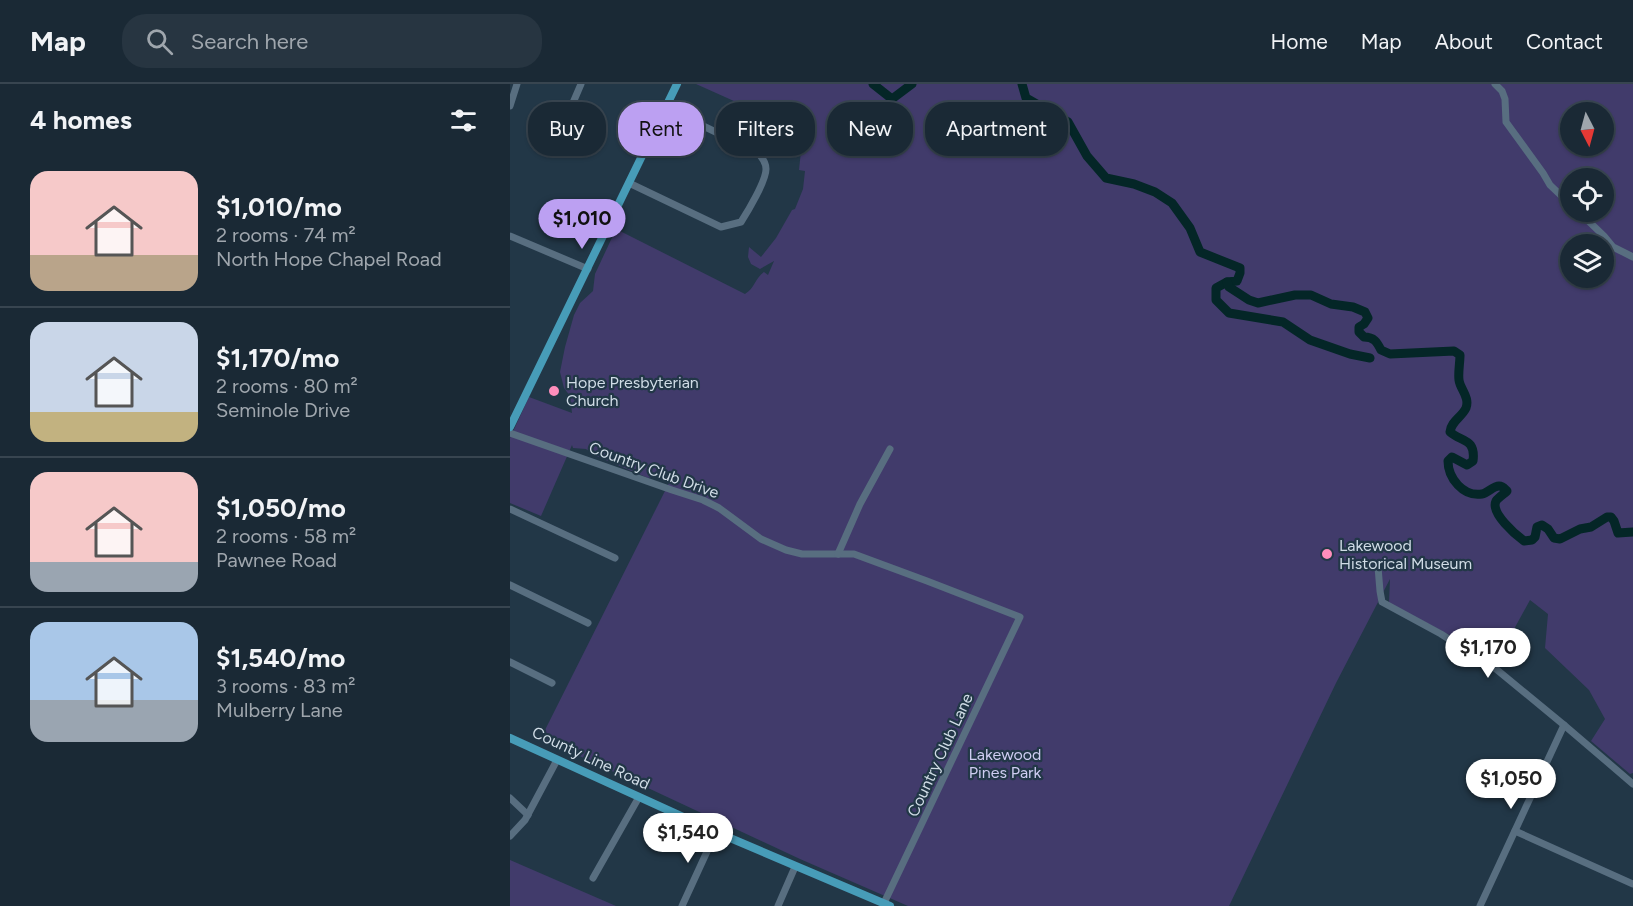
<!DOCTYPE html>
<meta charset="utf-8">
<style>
:root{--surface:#1a2935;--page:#273541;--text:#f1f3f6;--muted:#9fa6ad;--line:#384550;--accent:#bca0f2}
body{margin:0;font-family:Figtree,sans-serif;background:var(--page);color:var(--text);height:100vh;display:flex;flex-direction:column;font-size:22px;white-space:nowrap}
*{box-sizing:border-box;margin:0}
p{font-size:20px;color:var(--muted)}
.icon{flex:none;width:33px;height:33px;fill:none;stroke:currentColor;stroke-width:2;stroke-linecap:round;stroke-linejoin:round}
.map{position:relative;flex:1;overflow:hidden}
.sheet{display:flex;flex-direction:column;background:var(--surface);width:510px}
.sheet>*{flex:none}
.top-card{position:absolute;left:18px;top:18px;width:570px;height:54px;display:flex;gap:12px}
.needle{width:39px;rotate:174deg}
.tools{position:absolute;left:1050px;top:18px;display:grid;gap:12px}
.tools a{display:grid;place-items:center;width:54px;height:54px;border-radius:50%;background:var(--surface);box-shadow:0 2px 4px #0004,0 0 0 2px var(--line);font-size:30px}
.price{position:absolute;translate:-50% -51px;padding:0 14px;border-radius:21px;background:#fff;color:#222;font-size:20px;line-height:39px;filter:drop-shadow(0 2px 3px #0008)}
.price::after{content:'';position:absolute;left:50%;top:36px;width:18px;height:14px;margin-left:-9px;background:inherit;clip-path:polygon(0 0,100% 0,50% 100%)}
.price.current{background:var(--accent);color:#111}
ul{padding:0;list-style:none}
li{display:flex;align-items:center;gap:18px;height:150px;padding:0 30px}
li+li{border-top:2px solid var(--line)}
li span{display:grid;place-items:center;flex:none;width:168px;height:120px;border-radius:18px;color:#555}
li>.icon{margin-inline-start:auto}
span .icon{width:72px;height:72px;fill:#fffc;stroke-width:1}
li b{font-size:26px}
h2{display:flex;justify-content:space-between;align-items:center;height:72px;padding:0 30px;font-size:26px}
.chip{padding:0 21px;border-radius:24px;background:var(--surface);box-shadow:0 2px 4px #0004,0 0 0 2px var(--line);font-size:21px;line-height:54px}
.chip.current{background:var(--accent);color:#111}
header{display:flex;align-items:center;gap:36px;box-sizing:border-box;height:84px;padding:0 30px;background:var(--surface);border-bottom:2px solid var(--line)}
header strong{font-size:28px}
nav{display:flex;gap:33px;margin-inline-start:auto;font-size:21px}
.search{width:420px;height:54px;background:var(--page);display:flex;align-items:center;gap:15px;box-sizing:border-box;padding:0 21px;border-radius:24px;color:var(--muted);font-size:22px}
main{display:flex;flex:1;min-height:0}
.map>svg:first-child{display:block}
.green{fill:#413b6b;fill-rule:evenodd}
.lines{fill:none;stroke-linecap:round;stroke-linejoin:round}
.river{stroke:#042627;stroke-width:9}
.minor{stroke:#586e80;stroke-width:7}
.major{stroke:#479cb8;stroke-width:8}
.poi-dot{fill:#fe8ebc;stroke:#223747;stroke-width:2}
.labels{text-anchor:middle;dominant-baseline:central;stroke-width:4.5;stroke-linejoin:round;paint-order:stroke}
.poi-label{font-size:16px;fill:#d0dce6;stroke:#223747;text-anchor:start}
.street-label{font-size:16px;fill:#d0dce6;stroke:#223747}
.park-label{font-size:16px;fill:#ceccf1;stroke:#223747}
</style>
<header>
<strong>Map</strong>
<div class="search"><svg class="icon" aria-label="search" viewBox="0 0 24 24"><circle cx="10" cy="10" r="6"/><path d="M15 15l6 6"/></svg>Search here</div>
<nav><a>Home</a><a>Map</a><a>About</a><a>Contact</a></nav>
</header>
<main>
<section class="sheet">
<h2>4 homes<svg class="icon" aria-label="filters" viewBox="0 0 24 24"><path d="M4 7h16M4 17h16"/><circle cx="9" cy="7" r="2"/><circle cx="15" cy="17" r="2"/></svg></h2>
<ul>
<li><span style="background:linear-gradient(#f6c9c9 70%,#b9a48a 0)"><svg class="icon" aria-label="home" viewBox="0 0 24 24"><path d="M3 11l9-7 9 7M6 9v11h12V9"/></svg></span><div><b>$1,010/mo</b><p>2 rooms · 74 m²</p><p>North Hope Chapel Road</p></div></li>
<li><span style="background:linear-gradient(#c9d6e8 75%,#c2b280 0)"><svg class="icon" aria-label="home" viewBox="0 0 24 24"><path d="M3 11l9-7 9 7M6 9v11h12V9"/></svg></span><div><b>$1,170/mo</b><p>2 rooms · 80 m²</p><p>Seminole Drive</p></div></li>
<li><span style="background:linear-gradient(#f6c9c9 75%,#9aa5b1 0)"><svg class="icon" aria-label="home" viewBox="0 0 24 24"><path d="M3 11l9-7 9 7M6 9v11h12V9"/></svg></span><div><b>$1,050/mo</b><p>2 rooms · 58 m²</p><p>Pawnee Road</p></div></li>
<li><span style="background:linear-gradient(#a9c7e8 65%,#9aa5b1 0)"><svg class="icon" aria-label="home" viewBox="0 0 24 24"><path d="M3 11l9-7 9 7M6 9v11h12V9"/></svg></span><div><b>$1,540/mo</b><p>3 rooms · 83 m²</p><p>Mulberry Lane</p></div></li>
</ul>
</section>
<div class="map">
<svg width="1123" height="822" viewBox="0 0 1123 822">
<rect width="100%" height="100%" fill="#223747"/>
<!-- green -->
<g class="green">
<path d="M186,0H1123V689L1120,690L1081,657L1095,635L1079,606L1035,564L1038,530L1020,516L987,576L879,519L880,495L826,599L719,822H398L290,775L31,654L159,399L145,392L138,394L84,371L76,365L63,364L62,361L31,432L0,419V354L19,313L62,329L60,312L54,304L50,288L55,263L64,231L70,219L83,207L85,190L106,145L235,210C245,204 245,194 254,188L258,191L264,177L250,185L241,180L238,173L239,163L251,173L266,154L282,126L285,125L293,105L295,87L289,86L293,48ZM1060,28H1094V62H1060ZM1060,94H1094V128H1060ZM1060,160H1094V194H1060Z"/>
<polygon points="0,776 106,822 0,822"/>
</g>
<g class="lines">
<!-- river -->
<g class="river">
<polyline points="363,0 382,15 402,0"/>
<polyline points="512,0 516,14 558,38 577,72 596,94 624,100 645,108 662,119 680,144 690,168 730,184 730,189 727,197 717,198 706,204 706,216 719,229 773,238 800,256 840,270 860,274"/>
<path d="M717,198L719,203L739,216L748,219L785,211H801L821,220L843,223L855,228L858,234L854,240L849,243V248L854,253C864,253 867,258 871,266L880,270L944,267L950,271C950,278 948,289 949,296C950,305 960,313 956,324C952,333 941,337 940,348C951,358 966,354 963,377L957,381L942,373L938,377C938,394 953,413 972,410C978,409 983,402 989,402C993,402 994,404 997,407C994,410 988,414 986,417C980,429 1006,451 1014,457L1022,456L1025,453L1027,443L1032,441L1038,445L1044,454L1050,455L1070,445L1081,443L1097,433H1101L1104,437L1108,449L1123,448"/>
</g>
<!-- minor -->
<g class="minor">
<polyline points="985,0 992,7 995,15 996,38 1033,89 1040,101 1060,120"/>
<polyline points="0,22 7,0"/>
<polyline points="50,49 71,0"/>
<path d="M119,99L211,143L231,138C238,127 256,97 256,85C256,78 252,73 247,68L156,24"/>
<polyline points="1069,128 1094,152 1103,163 1123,173"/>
<polyline points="0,152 78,185"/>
<polyline points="0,349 162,406 193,416 209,424 251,455 276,466 292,470 344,470 417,497 510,533 374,819"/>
<polyline points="0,425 105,474"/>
<polyline points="328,470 350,420 380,365"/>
<polyline points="868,483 870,507 872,518 931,550 986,585 1054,641 1123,700"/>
<polyline points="0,501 78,539"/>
<polyline points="0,578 42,599"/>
<polyline points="0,714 18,731"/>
<polyline points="1005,747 1123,800"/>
<polyline points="0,752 15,736 47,676"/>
<polyline points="83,794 129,713"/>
<polyline points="172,822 206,748"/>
<polyline points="268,822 285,783"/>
<polyline points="970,822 1054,641"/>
</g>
<!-- major -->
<g class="major">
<polyline points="0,343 167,0"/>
<polyline points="0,654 206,748 380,822"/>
</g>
</g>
<!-- markers -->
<g class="poi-dot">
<circle cx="44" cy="307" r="6"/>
<circle cx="817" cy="470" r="6"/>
</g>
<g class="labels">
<!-- poi labels -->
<g class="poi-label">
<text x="56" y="298">Hope Presbyterian<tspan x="56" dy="18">Church</tspan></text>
<text x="829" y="461">Lakewood<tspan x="829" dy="18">Historical Museum</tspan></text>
</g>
<!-- street labels -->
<g class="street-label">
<text transform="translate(144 386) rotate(20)">Country Club Drive</text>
<text transform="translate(430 671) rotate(-65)">Country Club Lane</text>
<text transform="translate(81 674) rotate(25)">County Line Road</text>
</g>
<!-- park labels -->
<g class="park-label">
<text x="495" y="670">Lakewood<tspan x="495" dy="18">Pines Park</tspan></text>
</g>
</g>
</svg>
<div class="tools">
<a><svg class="needle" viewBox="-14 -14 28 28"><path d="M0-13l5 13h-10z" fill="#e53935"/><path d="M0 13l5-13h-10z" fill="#9fa6ad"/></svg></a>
<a><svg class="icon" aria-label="locate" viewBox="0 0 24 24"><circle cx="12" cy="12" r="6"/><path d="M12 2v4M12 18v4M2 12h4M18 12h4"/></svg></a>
<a><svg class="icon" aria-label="layers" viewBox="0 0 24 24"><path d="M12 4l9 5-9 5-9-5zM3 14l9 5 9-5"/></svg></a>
</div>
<b class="price current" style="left:72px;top:166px">$1,010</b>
<b class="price" style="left:978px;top:595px">$1,170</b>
<b class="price" style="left:1001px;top:726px">$1,050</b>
<b class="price" style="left:178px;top:780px">$1,540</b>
<div class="top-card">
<a class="chip">Buy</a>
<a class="chip current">Rent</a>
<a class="chip">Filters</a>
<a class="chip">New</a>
<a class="chip">Apartment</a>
</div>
</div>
</main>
